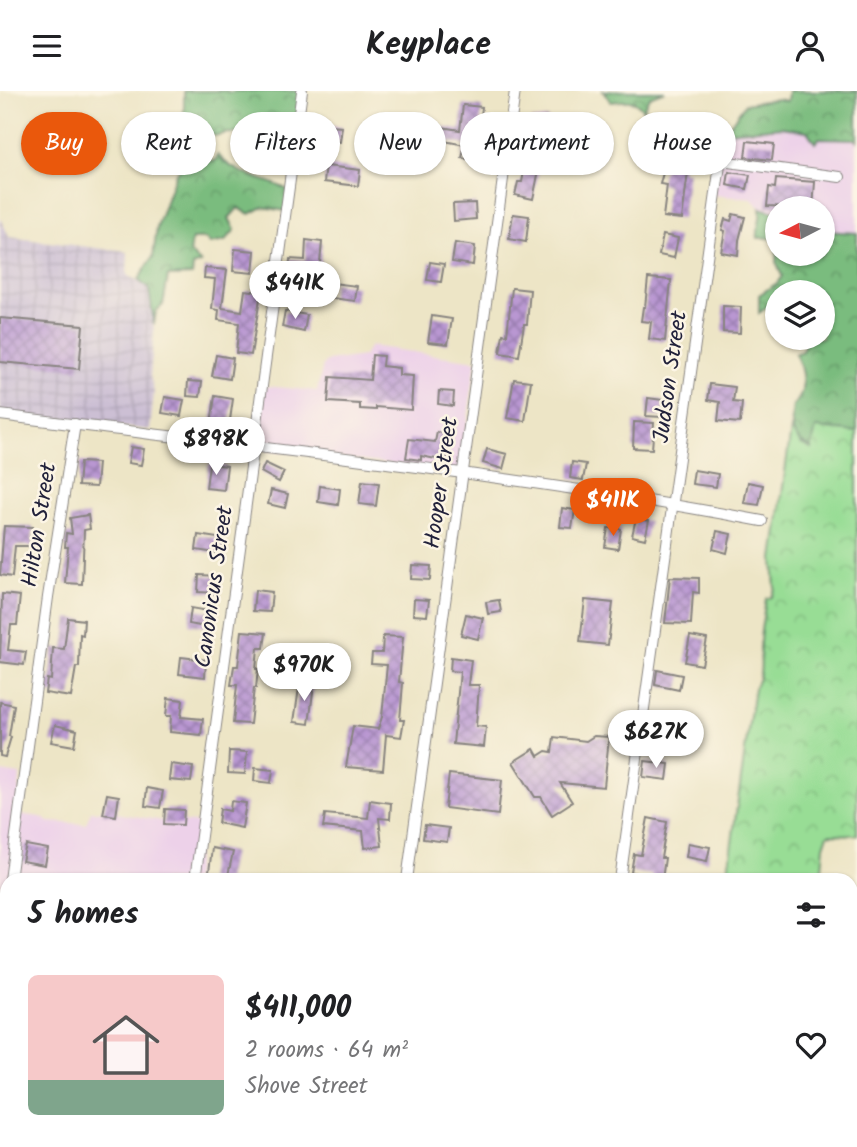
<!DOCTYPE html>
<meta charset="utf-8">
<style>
:root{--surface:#fff;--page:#f6f6f6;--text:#202124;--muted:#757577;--accent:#ea580c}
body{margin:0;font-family:Kalam,sans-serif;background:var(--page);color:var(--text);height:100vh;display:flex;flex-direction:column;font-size:26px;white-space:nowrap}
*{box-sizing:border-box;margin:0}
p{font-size:23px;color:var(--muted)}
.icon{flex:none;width:38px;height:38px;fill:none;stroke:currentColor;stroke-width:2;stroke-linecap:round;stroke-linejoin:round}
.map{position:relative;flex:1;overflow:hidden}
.drawer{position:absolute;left:0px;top:782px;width:858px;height:275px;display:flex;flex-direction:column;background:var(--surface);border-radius:21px 21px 0 0;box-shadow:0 2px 5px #0004}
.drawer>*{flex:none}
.top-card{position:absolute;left:21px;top:21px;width:816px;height:63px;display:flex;gap:14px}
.needle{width:46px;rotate:264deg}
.controls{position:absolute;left:765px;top:105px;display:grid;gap:14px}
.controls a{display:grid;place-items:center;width:70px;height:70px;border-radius:50%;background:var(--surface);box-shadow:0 2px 5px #0004;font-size:35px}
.price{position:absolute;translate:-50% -60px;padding:0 16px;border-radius:24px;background:#fff;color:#222;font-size:23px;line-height:46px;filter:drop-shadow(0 2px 4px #0008)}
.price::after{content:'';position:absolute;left:50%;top:42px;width:21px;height:16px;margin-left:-10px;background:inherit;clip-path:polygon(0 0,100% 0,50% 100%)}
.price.current{background:var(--accent);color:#fff}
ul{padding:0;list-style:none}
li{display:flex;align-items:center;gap:21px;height:175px;padding:0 28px}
li span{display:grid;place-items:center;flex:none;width:196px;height:140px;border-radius:10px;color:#555}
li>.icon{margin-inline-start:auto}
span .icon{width:84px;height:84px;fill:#fffc;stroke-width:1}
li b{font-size:30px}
h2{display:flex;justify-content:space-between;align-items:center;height:84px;padding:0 28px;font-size:30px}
.chip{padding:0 24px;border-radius:32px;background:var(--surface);box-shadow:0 2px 5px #0004;font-size:24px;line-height:63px}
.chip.current{background:var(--accent);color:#fff}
header{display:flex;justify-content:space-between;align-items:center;height:91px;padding:0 28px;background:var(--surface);font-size:32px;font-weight:800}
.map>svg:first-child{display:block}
.built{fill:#edd1e9}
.industrial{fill:url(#industrial-grid)}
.green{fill:#98dd95;stroke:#5d8068;stroke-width:2}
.forest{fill:url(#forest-crowns);stroke:#4e6f5c;stroke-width:2}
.park{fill:url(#park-crowns);stroke:#5d8068;stroke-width:2}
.building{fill:url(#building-cross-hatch)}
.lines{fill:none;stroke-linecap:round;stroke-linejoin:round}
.street-casing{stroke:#888480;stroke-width:12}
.secondary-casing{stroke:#888480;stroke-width:17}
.street{stroke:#fff;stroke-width:10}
.secondary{stroke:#fff;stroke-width:14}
.labels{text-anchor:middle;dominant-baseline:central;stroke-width:5;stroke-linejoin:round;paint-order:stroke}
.street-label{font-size:23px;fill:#22223b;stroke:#fcf5e5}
</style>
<header><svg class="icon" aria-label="menu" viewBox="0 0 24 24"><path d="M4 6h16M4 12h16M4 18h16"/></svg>Keyplace<svg class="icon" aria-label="person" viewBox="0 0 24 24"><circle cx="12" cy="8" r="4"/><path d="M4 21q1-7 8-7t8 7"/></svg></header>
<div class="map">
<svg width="857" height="1056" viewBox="0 0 857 1056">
<defs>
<pattern id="industrial-grid" width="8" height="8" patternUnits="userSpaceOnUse" patternTransform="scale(1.75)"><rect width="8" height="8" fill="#ccbfd4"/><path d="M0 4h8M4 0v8" fill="none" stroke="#afa4b7"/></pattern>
<pattern id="forest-crowns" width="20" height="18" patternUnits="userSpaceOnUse" patternTransform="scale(1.75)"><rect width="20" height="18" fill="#7abc7e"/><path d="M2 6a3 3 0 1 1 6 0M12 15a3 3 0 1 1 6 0" fill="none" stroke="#649868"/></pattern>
<pattern id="park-crowns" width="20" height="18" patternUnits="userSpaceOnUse" patternTransform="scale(1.75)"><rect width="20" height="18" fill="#98dd95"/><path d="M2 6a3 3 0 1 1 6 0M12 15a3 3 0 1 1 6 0" fill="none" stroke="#83bd81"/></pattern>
<pattern id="building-cross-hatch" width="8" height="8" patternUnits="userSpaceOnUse" patternTransform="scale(1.75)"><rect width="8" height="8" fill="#b997d2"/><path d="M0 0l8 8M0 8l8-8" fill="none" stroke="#967bac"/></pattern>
</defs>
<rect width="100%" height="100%" fill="#fcf5e5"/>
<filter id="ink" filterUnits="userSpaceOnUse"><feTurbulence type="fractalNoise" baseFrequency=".0143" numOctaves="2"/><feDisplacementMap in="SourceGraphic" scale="14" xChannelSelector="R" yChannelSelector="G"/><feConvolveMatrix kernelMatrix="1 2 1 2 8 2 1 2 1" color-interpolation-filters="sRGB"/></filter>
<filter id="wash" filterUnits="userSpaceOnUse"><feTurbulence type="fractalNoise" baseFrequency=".00686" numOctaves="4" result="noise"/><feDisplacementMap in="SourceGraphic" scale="28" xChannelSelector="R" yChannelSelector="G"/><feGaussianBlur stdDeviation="1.57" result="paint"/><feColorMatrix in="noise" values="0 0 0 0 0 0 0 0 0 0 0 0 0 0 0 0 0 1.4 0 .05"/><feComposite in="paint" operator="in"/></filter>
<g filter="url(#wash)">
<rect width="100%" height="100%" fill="#ede5c6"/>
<!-- built -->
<g class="built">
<polygon points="782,36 807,40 819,47 854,48 857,50 857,142 823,140 822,117 777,117 777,122 760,117 752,108 713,104 725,41"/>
<polygon points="370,255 476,270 460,381 258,358 264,295 317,300 323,274 327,270 364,265"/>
<polygon points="0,681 20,684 18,723 41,726 49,731 86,733 91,720 104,720 169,731 201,732 194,789 7,789 7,846 0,845"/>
<polygon points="0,959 7,961 7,1012 0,1012"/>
<polygon points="678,1050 768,1050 767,1056 679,1056"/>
</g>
<!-- industrial -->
<polygon class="industrial" points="0,126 9,146 128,161 127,184 149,198 154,240 150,285 154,301 150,339 0,323"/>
<!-- green -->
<polygon class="green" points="851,1018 857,1019 857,1056 767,1056 768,1050 850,1050"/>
<!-- forest -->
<g class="forest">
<polygon points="184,0 227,0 229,2 237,0 304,0 298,42 262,45 228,42 214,45 203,36 183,48 175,45 184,32"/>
<path d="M603,0H665L649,6L643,19C635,6 625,10 611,11Z"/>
<polygon points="788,0 857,0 857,50 854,48 819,47 815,52 807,40 782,36 725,41 745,13 777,8 787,10"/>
<path d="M218,64C238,87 266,86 290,100L286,120L263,116L250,123L238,117L229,127L235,139L225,150L210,153L206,148H192L190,162L201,172L193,175L192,184L168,185L163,214L156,220L154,233L149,198L138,189L153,166L157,137L176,82L188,70H215Z"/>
<path d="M760,117L777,122V153L770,147H758C756,137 762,128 760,117Z"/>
<path d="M823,140L857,142V341L816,337L812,358C790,347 790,336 793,314C808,303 803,278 795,263L802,260L807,247H822V201H777V209L759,222V204L777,192L782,185L776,171L777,157V163H822Z"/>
</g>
<!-- park -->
<path class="park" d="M816,337L857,341V744L828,743L824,755L821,789H733L728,779L754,597C764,582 760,570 760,553C760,539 764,523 766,508L772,506L775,497L773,468L791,338L801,353L811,358Z"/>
<g id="blocks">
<!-- building -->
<g class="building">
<polygon points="463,14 482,16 478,50 484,52 480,71 462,67 465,54 439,49 441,36 460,39"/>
<polygon points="548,27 550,46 544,80 539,79 533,108 515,104 518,91 522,91 529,54 533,55 530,29"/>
<polygon points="316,34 342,36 340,51 314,49"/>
<polygon points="670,35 690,40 682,80 688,81 682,128 663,126 667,94 660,93 672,48 667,46"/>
<polygon points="747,50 774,53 772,69 745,66"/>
<polygon points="326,75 360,79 358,95 324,91"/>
<polygon points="729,81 750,84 747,98 727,94"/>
<polygon points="776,88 815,91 813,117 767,115 769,96 775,97"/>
<polygon points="475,112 476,128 454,130 453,113"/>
<polygon points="513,123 529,125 526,151 509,148"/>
<polygon points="733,123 745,126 739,149 738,164 721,161 725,140 722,139 725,128 731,130"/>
<polygon points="663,144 678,147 674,167 659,164"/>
<polygon points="306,149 322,151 319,182 305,180 305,187 289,185 290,168 305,169"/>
<polygon points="455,152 475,155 473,174 452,171"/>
<polygon points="235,158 255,160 253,182 233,180"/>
<polygon points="430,171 444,173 441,191 427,189"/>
<polygon points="205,177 227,179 222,217 242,220 245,199 261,201 251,264 236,262 239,232 218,229 219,219 212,218 215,188 204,187"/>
<polygon points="648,187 671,189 665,250 649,248 651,231 641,230 643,216 645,216"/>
<polygon points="333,192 357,195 355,210 331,207"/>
<polygon points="512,197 530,199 527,233 524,233 519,265 500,262 503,243 507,244"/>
<polygon points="723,215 741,216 740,242 723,241"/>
<polygon points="285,220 307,224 304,241 282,236"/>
<polygon points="432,225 452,228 448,253 428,251"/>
<polygon points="0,227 83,234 79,278 0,271"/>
<polygon points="216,264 233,267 230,288 212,285"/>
<polygon points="372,264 383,265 382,275 399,277 399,284 413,285 411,319 376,316 376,319 360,318 360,313 328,311 330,286 370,289"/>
<polygon points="514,288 531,290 525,330 507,327"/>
<polygon points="188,290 202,291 200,306 187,305"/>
<polygon points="710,293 735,296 733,311 742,312 740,332 718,330 720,311 708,309"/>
<polygon points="439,300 454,301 453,315 438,313"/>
<polygon points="215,305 233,308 229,336 211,333"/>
<polygon points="165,306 184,309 181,325 162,322"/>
<polygon points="648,307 663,309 662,326 646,325"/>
<polygon points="634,331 654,332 652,358 633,357"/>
<polygon points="437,341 450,343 446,370 421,365 421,369 406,367 409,348 435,351"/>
<polygon points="131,356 144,358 141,374 128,372"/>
<polygon points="487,358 507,363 503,378 483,372"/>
<polygon points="80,371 98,372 96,396 78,395"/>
<polygon points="572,371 586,373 583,389 570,387"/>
<polygon points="265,372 284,381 279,391 261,381"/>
<polygon points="209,373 227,375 224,399 206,397"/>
<polygon points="694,379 718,383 716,396 692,393"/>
<polygon points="362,390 379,392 376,415 359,413"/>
<polygon points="748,391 763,394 759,414 744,412"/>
<polygon points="320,395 340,398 338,414 318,411"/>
<polygon points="271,399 288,403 285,417 268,413"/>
<polygon points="562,417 575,419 572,437 560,436"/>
<polygon points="88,424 90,438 84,439 82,493 65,492 68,456 65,456 66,442 72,443 70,427"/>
<polygon points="636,427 649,430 645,448 632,445"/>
<polygon points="4,435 33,436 32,455 15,455 12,486 0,484"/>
<polygon points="608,437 621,438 618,458 605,456"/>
<polygon points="717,440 731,443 727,462 713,458"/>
<polygon points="198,444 224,448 222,463 196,459"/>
<polygon points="412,474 431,475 430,489 411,488"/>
<polygon points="199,484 218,485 218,502 198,501"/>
<polygon points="670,486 699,487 699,502 693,501 691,533 665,532"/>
<polygon points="255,499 272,501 270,521 253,520"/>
<polygon points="2,503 20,505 17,534 11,534 8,559 26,561 24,574 0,571"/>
<polygon points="414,508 429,509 427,525 413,524"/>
<polygon points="499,509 501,521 488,523 486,511"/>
<polygon points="585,509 613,512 608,554 580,551"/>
<polygon points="191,517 214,521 211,537 189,533"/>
<polygon points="466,523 483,527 478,548 461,544"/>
<polygon points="68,527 84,529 83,544 80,543 79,576 76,576 71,606 45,602 47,588 51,589 53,557 64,558"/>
<polygon points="242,540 266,542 264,557 258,557 256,578 258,578 256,597 254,597 250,633 233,632 237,594 231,594 234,575 238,575"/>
<polygon points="383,545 403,546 399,591 403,592 400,629 404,629 401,646 386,644 383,679 346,676 353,635 378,638 382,626 387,574 371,573 372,562 382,562"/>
<polygon points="690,545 707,548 702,574 685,571"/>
<polygon points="181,566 206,569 205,586 179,583"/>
<polygon points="451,566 471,569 468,594 479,594 476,635 486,636 484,656 453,653 460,581 450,580"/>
<polygon points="657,579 682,584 679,599 655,594"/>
<polygon points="300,590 314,593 309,633 294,631"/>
<polygon points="168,607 183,609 181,626 203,628 201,644 170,641 171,625 166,625"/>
<polygon points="0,611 14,614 9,645 11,646 5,666 0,665"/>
<polygon points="654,632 684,634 684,648 653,647"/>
<polygon points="55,634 77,639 74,655 51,651"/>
<polygon points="594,645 609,646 604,696 560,692 572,711 552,724 541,706 535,706 513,671 534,658 538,665 546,660 552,661 554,646 586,650"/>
<polygon points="229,660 247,661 245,683 228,682"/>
<polygon points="645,670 669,673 667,689 643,686"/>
<polygon points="171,673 193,676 191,691 169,689"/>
<polygon points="255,677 273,679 271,692 254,690"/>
<polygon points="449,683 502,689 498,724 445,717"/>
<polygon points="147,697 163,700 160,717 145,715"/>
<polygon points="107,703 119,705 116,725 103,723"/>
<polygon points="370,709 391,712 390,728 379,727 382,755 365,757 363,740 323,736 325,723 368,727"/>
<polygon points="231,710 246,712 242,737 218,732 220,718 230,720"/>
<polygon points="165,718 184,719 183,734 164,733"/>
<polygon points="648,727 667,731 661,767 665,767 662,789 652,789 652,784 631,781 634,763 641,764"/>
<polygon points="425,734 449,737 447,751 423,748"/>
<polygon points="688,752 710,756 707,770 686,766"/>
<polygon points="26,754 48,758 45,774 22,770"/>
<polygon points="212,757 233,761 227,789 208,789"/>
</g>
</g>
</g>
<g filter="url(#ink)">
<use href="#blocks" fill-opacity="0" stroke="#888480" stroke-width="2"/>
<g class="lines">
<defs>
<g id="street">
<polyline points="721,70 840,86"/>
<path d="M0,324C254,357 510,382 762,430"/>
<polyline points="10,789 48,506 75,333"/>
<polyline points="195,789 302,0"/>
<polyline points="407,789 515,0"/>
<polyline points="620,789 725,38"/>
<polyline points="0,862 7,811"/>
<polyline points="160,1056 161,1050"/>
<polyline points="371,1056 372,1050"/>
<polyline points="583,1056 584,1050"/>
</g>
<g id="secondary">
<polyline points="0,845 7,846"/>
<polyline points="850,1017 857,1019"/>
</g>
</defs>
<!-- street casing -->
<use href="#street" class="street-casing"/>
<!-- secondary casing -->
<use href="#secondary" class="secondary-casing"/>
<!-- street -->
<use href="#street" class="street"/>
<!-- secondary -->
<use href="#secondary" class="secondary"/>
</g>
</g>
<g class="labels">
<!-- street labels -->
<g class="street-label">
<text transform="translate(671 286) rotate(-82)">Judson Street</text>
<text transform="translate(442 392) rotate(-82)">Hooper Street</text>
<text transform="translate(40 434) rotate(-81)">Hilton Street</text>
<text transform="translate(215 496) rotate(-82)">Canonicus Street</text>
</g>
</g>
</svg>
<div class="controls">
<a><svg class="needle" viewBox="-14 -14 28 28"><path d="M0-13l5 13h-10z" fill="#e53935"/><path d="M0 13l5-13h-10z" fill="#757577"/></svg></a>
<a><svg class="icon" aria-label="layers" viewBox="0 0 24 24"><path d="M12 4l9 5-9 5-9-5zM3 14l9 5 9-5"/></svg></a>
</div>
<b class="price" style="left:295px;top:230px">$441K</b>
<b class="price" style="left:216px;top:386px">$898K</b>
<b class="price current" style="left:613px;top:447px">$411K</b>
<b class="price" style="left:304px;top:612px">$970K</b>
<b class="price" style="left:656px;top:679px">$627K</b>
<div class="top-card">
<a class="chip current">Buy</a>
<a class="chip">Rent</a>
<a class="chip">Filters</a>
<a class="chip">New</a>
<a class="chip">Apartment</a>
<a class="chip">House</a>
</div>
<section class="drawer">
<h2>5 homes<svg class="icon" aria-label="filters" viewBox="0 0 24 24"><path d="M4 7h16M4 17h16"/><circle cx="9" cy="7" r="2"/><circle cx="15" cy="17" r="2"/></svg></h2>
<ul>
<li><span style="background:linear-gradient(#f6c9c9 75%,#7fa58c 0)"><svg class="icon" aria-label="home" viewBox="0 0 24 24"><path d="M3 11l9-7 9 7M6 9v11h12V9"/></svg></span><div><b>$411,000</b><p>2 rooms · 64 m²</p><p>Shove Street</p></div><svg class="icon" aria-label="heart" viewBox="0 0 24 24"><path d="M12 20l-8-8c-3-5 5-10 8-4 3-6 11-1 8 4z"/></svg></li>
</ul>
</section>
</div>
